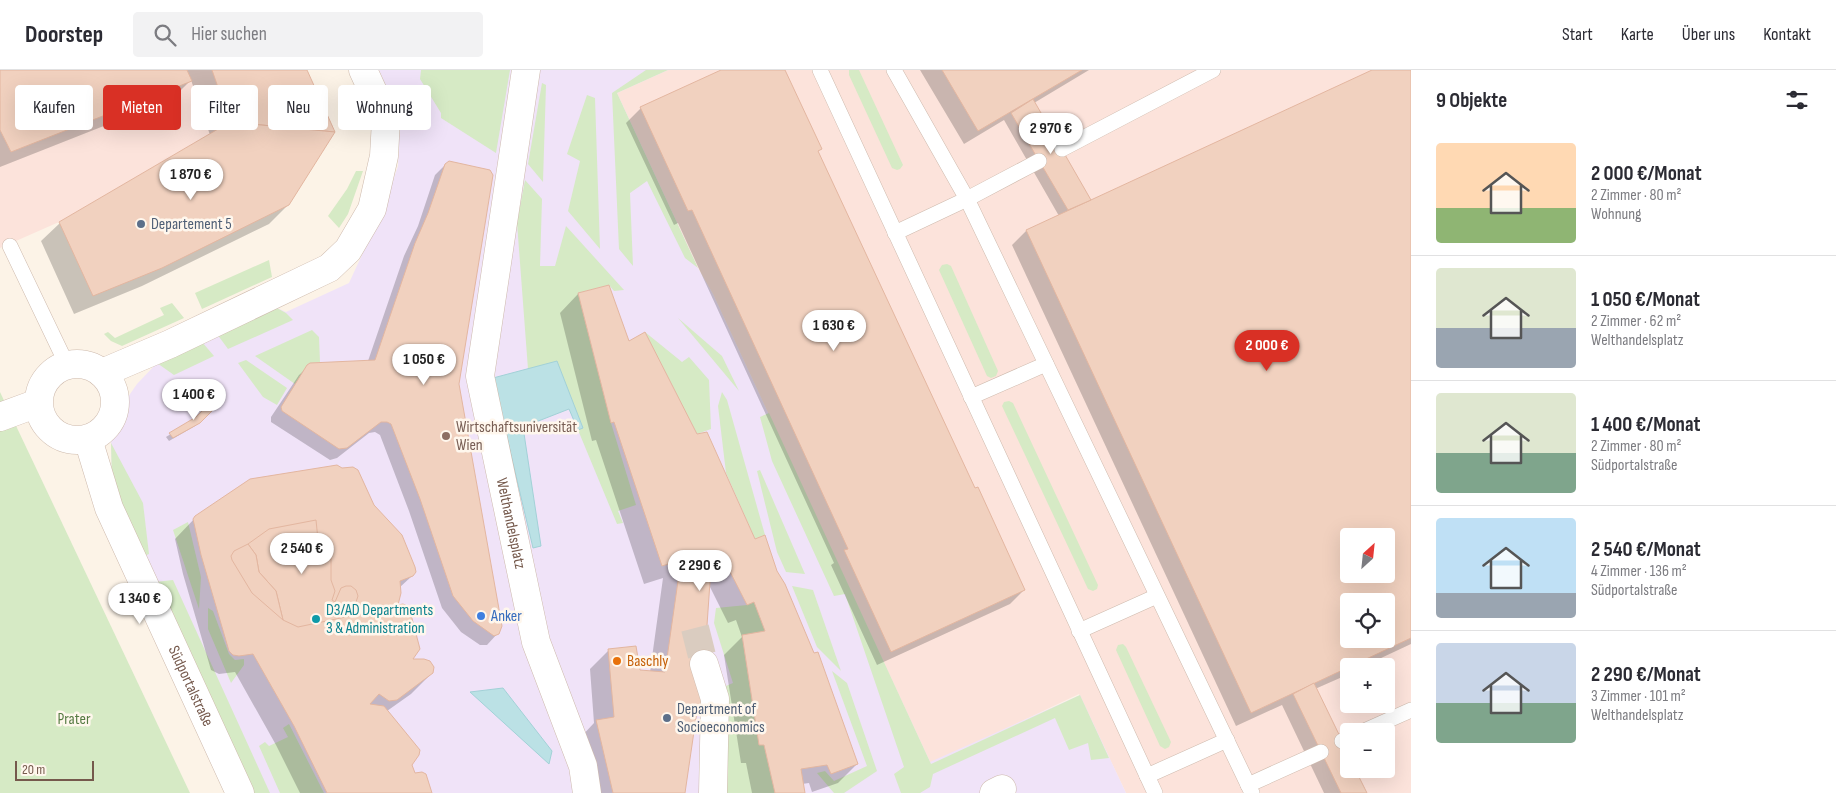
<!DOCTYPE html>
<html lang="de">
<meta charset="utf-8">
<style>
:root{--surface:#fff;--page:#f2f2f3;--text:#2b2b33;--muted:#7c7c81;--line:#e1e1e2;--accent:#d93025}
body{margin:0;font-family:"Sofia Sans Condensed",sans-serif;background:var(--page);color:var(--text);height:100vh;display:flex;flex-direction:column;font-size:19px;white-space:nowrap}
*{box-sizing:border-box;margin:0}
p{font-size:16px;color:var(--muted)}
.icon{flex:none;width:28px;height:28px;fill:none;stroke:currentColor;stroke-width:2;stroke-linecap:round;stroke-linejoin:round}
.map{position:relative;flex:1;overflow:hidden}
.details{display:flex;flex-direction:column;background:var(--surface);width:425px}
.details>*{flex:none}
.hud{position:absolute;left:15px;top:15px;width:475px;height:45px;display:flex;gap:10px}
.needle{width:32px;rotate:27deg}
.fabs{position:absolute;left:1340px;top:458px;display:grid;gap:10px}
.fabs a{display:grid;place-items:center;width:55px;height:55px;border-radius:5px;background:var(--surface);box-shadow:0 5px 20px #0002;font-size:25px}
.scale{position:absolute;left:15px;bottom:12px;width:79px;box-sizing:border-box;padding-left:5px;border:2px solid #75594c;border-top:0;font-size:14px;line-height:18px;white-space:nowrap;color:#75594c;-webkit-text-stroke:4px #fff7ed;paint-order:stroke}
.price{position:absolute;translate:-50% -42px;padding:0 11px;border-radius:18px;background:#fff;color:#222;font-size:16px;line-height:32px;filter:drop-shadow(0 1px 2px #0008)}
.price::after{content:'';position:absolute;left:50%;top:30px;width:15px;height:11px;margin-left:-8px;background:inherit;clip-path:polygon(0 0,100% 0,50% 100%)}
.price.active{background:var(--accent);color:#fff}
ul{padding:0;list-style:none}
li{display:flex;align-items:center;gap:15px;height:125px;padding:0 25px}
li+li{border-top:1px solid var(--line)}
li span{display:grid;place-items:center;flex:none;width:140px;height:100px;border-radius:5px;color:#555}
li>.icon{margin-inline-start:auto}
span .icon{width:60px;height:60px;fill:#fffc;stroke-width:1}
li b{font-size:21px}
h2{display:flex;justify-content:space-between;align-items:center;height:60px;padding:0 25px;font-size:21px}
.chip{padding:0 18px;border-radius:5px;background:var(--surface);box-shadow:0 5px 20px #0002;font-size:18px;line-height:45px}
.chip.active{background:var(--accent);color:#fff}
header{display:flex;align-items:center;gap:30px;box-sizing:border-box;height:70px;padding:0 25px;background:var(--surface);border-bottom:1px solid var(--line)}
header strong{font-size:24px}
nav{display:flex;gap:28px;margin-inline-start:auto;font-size:18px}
.search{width:350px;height:45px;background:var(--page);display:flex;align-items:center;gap:12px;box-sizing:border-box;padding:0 18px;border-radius:5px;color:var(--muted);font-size:19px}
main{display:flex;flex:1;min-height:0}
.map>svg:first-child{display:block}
.commercial{fill:#fce3db;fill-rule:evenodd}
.education{fill:#f0e3f8}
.green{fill:#d6eac5}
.water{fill:#bbe1e5;stroke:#a2d1d7}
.shadow{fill:#0003;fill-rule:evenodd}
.building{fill:#f1d1bf;stroke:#e3b6a0;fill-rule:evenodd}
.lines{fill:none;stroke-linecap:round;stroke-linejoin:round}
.street-tunnel{stroke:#daccc0;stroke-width:28;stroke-dasharray:28 14;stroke-linecap:butt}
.lane-casing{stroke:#cebaad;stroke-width:16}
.street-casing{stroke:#cebaad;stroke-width:29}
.lane{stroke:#fff;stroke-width:15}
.street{stroke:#fff;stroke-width:28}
.service-dot{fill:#5c6f8a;stroke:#fff7ed;stroke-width:2}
.education-dot{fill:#8d6e63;stroke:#fff7ed;stroke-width:2}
.shop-dot{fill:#3f7fe0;stroke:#fff7ed;stroke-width:2}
.culture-dot{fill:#0f9aa8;stroke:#fff7ed;stroke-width:2}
.food-dot{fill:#e8710a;stroke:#fff7ed;stroke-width:2}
.labels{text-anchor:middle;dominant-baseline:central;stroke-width:5;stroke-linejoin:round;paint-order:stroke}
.service-label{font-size:16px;fill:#4e5e75;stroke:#fff7ed;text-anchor:start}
.education-label{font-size:16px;fill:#785e54;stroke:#fff7ed;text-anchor:start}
.street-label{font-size:16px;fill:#75594c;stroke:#fff7ed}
.culture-label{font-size:16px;fill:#0d838f;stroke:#fff7ed;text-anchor:start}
.shop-label{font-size:16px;fill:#366cbe;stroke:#fff7ed;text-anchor:start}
.food-label{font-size:16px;fill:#c56008;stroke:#fff7ed;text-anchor:start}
.park-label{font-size:16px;fill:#567b43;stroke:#fff7ed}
</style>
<header>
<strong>Doorstep</strong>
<div class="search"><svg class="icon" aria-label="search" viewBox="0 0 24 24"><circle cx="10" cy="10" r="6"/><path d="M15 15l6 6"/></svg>Hier suchen</div>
<nav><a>Start</a><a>Karte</a><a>Über uns</a><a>Kontakt</a></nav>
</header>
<main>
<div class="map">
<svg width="1411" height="723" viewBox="0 0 1411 723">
<rect width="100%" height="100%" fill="#fcf3e7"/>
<!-- commercial -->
<g class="commercial">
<polygon points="0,0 212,0 230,52 59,152 0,178"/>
<path d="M668,0H1411V723H1126L1079,624L931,694L713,224L698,198L617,23ZM1349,466H1386V504H1349ZM1349,531H1386V569H1349ZM1349,596H1386V634H1349ZM1349,661H1386V699H1349Z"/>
</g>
<!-- education -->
<polygon class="education" points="379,0 668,0 617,23 698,198 713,224 930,692 1080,625 1126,723 253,723 112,414 111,373 114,359 123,334 137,314 157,293 275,237 286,242 349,213 384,137 398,96 400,49"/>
<!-- green -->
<g class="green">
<polygon points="421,0 510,0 496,83 441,48 441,43 420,9"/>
<polygon points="646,0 668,0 617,23 698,198 685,188 647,111 630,123 633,196 619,179 612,23"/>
<polygon points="849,0 859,0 903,95 900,99 897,100 892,98 849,5"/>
<polygon points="542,13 546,15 543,112 528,94"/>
<polygon points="587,25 595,28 600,179 568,141 580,91 567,84"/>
<polygon points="356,101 363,101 348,144 339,158 328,146 347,119"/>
<polygon points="525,110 542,129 540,196 555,196 566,156 624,220 614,221 609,215 578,223 611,353 636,435 618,441 623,453 617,454 578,360 583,358 557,292 528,299 517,153"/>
<polygon points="269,190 272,207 202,239 195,223"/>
<polygon points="947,194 951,196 998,301 996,306 991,308 987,306 939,200 942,195"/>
<polygon points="172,233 184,248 122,276 111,271 104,264 108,262 115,268 164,245 160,238"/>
<polygon points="275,237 286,243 293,250 228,279 217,264"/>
<polygon points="678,248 722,286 739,321"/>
<polygon points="312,260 319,267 320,292 308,294 295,314 255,286"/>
<polygon points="645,262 682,292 689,287 709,310 711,359 697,364"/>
<polygon points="202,272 214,286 174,305 157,293"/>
<polygon points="246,290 287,318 277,335 263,327 238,293"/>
<polygon points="0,322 190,723 0,723"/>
<polygon points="722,322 727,330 765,465 755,469 726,403 718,336"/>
<polygon points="1009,331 1013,333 1098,515 1097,519 1093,521 1088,519 1002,336 1004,332"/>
<polygon points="769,343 931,694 1080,625 1109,688 1091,690 1088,673 1069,680 1055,648 933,704 930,717 920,723 901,723 894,704 904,697 845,524 834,526 772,391 760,347"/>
<polygon points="111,373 143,433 149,484 144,486 112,414"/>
<polygon points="760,400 805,504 786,502 777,482 757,401"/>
<polygon points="188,452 201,507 199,539 173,460"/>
<polygon points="173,510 270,723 253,723 155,512"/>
<polygon points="792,516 813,520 841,601 817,577"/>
<polygon points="754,532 765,561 742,566 759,675 764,675 775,723 724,723 721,618 733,613 714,553 716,538 747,535"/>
<polygon points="208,538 213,541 229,584 235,590 244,589 244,595 231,613 208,559"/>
<polygon points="1123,574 1126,577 1171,672 1169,677 1165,679 1160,676 1116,580 1118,575"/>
<polygon points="832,601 847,613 877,701 844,723 834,723 817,703 825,701 834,711 867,696"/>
<polygon points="289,654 324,723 280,723 259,676 265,672 269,676 288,667 283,658"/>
</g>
<!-- water -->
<g class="water">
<polygon points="557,291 583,358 578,360 569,339 523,357 541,476 533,478 493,308"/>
<polygon points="503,618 552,681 549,694 470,622"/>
</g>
<!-- shadow -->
<g class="shadow">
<polygon points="0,0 305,0 288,135 269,154 142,216 74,244 41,171 60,153 210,65 191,10 172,29 0,97"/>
<polygon points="724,0 784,0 820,79 817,82 974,420 1024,520 1010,534 877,595 831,495 834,493 678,153 674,155 626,53 641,38"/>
<path d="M920,0H1089L1034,33L1091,131L1374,0H1411V574L1364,596H1349V604L1315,619L1349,699H1354L1365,723H1324L1282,635L1236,656L1012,175L1026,161L1059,146L1004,50L964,74ZM1349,466H1386V504H1349ZM1349,531H1386V569H1349Z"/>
<polygon points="446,94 458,314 498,563 487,575 480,575 461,562 442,538 409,441 380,365 375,362 369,363 337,388 330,390 271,352 271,347 299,305 311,294 368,291 404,186 418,156 435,105"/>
<polygon points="608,216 629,273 696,366 754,471 776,502 857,694 838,713 812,722 809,713 802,714 803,723 752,723 746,693 741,693 724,585 742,567 736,550 728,553 709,515 700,642 695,647 684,723 591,723 578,670 594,653 590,599 609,580 638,601 650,602 663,508 644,514 596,370 592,371 560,243 578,224"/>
<polygon points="215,336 195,356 169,371 166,367"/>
<polygon points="373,436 412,506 399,518 396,537 411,590 433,600 430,605 411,624 387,641 414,704 431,723 300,723 276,675 235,602 219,604 211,600 183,504 175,469 196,447"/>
</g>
<!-- building -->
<g class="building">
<polygon points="0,0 187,0 192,11 11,82 0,60"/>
<polygon points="212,0 307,0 335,62 230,52"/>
<polygon points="721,0 785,0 822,79 818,81 975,418 978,417 1025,520 891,582 844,480 848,479 692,140 688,141 640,37"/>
<polygon points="942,0 1082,0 978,61"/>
<path d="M1372,0H1411V568L1251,643L1026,160ZM1349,466H1386V504H1349ZM1349,531H1386V569H1349Z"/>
<polygon points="1033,29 1091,130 1068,140 1011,43"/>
<polygon points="230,52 335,62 289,135 162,198 93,226 59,152"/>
<polygon points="449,91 490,100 493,105 459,314 502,556 499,564 494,566 473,551 453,526 420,429 391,354 387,352 381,352 347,378 339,379 282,341 281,337 307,295 310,293 375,290 415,173 428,143 445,94"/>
<polygon points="609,215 629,271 645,262 697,364 707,362 755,469 765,465 777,501 785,514 814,583 818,582 858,694 831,704 827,695 801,699 805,723 775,723 764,675 759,675 742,565 765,561 754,532 747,535 721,484 712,483 701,642 697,641 685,723 613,723 596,650 614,647 608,579 636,576 640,600 665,602 681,490 662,496 614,352 611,353 578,223"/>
<polygon points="212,331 217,336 200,353 173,368 169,363 196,347"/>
<polygon points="337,395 342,398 353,397 358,400 374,435 402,465 415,497 416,502 413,506 400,511 401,523 398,535 403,534 409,537 420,579 413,589 424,589 430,591 434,597 433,603 397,630 389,631 379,624 370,634 384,636 420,680 419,685 412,695 415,703 422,702 426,704 432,723 327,723 294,656 253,584 239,586 233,585 229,581 201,485 193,449 195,446 250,409"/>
<polygon points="316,450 318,470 331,484 331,510 335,521 332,530 335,532 341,518 346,516 351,516 356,520 358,526 356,532 353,535 355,545 298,557 283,550 276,521 259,502 256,485 248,474 269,459"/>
<polygon points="248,474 256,485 259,502 276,521 283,550 252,523 232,490 231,486 234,481"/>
<polygon points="1314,613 1349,685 1349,699 1355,699 1367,723 1341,723 1293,624"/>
</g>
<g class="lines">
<!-- street-tunnel -->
<polyline class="street-tunnel" points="695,558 704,594"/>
<defs>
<g id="lane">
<polyline points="820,0 1155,723"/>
<polyline points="894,0 967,129 1252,723"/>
<polyline points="1062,79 1213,0"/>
<polyline points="895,163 967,129 1039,91"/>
<polyline points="10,176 67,295"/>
<polyline points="971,327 1046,294"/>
<polyline points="1079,561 1157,526"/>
<polyline points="1364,661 1411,640"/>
<polyline points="1342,671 1349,668"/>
<polyline points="1147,706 1227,670"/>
<polyline points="1248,715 1321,682"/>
</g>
<g id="street">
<path id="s1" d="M526,0L480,306L536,572L583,696L587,723"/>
<circle cx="77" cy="332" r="38"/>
<polyline points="102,303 170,274 329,198 348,180 372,139 384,86 386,50 363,0"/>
<polyline points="0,347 38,333"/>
<path id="s2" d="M88,369L109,438L240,723"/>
<polyline points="704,594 715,629 713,723"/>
<polyline points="994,723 1002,719"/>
</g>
</defs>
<!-- lane casing -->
<use href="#lane" class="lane-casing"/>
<!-- street casing -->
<use href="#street" class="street-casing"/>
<!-- lane -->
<use href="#lane" class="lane"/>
<!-- street -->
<use href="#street" class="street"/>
</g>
<!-- markers -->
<g class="service-dot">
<circle cx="141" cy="154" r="5"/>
<circle cx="667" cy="648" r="5"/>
</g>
<circle class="education-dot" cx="446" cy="366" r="5"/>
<circle class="shop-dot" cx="481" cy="546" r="5"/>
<circle class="culture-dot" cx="316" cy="549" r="5"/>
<circle class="food-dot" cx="617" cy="591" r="5"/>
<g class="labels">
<!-- service labels -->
<g class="service-label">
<text x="151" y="154">Departement 5</text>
<text x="677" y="639">Department of<tspan x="677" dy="18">Socioeconomics</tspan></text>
</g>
<!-- education labels -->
<g class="education-label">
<text x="456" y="357">Wirtschaftsuniversität<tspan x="456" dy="18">Wien</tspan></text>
</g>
<!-- street labels -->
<g class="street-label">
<text stroke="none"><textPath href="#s1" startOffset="460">Welthandelsplatz</textPath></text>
<text stroke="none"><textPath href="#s2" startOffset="268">Südportalstraße</textPath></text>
</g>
<!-- culture labels -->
<g class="culture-label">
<text x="326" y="540">D3/AD Departments<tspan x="326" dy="18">3 &amp; Administration</tspan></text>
</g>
<!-- shop labels -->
<g class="shop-label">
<text x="491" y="546">Anker</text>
</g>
<!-- food labels -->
<g class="food-label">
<text x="627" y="591">Baschly</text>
</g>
<!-- park labels -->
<g class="park-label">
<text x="74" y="649">Prater</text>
</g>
</g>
</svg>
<div class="fabs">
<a><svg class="needle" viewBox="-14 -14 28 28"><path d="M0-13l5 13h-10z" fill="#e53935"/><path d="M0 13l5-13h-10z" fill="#7c7c81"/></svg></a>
<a><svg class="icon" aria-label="locate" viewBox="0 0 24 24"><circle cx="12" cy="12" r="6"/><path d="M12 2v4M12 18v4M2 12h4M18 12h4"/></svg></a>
<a>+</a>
<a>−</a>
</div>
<div class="scale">20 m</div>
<b class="price" style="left:1051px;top:85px">2 970 €</b>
<b class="price" style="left:191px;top:131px">1 870 €</b>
<b class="price" style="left:834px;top:282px">1 630 €</b>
<b class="price active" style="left:1267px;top:302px">2 000 €</b>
<b class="price" style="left:424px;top:316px">1 050 €</b>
<b class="price" style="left:194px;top:351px">1 400 €</b>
<b class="price" style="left:302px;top:505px">2 540 €</b>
<b class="price" style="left:700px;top:522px">2 290 €</b>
<b class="price" style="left:140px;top:555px">1 340 €</b>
<div class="hud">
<a class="chip">Kaufen</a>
<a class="chip active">Mieten</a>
<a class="chip">Filter</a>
<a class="chip">Neu</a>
<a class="chip">Wohnung</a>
</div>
</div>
<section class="details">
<h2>9 Objekte<svg class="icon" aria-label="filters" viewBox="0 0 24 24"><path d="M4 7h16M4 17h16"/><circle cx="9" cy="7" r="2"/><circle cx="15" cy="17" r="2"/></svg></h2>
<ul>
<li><span style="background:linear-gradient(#ffd9b3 65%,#8fb573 0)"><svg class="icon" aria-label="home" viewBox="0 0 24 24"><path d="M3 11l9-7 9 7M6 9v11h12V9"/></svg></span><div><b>2 000 €/Monat</b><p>2 Zimmer · 80 m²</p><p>Wohnung</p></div></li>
<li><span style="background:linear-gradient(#dfe7d0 60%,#9aa5b1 0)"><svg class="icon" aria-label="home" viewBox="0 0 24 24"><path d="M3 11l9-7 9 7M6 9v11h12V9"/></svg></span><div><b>1 050 €/Monat</b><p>2 Zimmer · 62 m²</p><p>Welthandelsplatz</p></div></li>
<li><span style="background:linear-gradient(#dfe7d0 60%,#7fa58c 0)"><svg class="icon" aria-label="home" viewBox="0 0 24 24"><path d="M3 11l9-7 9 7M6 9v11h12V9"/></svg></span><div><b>1 400 €/Monat</b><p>2 Zimmer · 80 m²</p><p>Südportalstraße</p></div></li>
<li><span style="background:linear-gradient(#bfe0f5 75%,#9aa5b1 0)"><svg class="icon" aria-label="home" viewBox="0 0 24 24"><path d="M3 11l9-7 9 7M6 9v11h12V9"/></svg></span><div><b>2 540 €/Monat</b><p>4 Zimmer · 136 m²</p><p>Südportalstraße</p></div></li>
<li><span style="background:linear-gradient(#c9d6e8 60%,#7fa58c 0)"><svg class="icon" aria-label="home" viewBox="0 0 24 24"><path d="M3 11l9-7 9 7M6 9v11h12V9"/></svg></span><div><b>2 290 €/Monat</b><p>3 Zimmer · 101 m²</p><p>Welthandelsplatz</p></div></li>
</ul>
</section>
</main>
